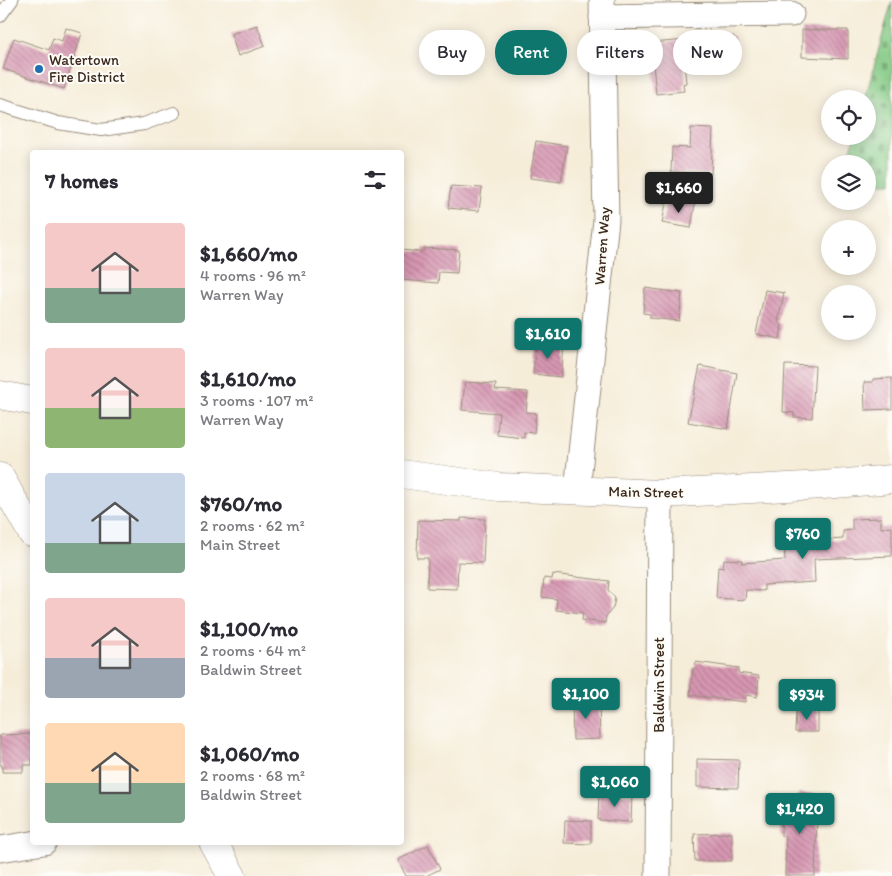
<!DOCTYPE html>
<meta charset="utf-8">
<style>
:root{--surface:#fff;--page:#f2f2f3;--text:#2b2b33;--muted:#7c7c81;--accent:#0f766e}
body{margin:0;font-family:Itim,sans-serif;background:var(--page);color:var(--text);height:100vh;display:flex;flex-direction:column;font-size:19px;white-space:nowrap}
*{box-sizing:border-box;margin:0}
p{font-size:16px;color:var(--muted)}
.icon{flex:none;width:28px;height:28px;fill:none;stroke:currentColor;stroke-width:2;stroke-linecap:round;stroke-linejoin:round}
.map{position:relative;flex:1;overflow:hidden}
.panel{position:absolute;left:30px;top:150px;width:374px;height:695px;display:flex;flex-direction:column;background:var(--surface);border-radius:5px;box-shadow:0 2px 12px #0003}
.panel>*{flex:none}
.banner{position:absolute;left:419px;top:30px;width:398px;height:45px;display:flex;gap:10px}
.controls{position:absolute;left:821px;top:90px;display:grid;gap:10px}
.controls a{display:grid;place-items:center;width:55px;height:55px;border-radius:50%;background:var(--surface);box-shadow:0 2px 12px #0003;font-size:25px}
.price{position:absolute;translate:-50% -42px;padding:0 11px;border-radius:5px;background:var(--accent);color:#fff;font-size:16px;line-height:32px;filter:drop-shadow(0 1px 2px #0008)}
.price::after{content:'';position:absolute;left:50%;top:30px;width:15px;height:11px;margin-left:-8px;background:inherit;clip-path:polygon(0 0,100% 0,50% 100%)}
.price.current{background:#222;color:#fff}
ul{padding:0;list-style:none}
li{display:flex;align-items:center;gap:15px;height:125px;padding:0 15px}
li span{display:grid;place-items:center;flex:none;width:140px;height:100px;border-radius:5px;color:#555}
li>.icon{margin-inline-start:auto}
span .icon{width:60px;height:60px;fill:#fffc;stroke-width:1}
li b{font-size:21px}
h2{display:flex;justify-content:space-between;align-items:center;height:60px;padding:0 15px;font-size:21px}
.pill{padding:0 18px;border-radius:22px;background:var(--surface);box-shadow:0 2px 12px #0003;font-size:18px;line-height:45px}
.pill.current{background:var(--accent);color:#fff}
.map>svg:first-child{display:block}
.cemetery{fill:url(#cemetery-stones);stroke:#607a52}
.building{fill:url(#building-back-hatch)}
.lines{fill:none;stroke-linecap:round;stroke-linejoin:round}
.service-casing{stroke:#988c7c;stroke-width:14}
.minor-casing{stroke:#988c7c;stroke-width:27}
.secondary-casing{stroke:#988c7c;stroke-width:29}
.primary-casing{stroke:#988c7c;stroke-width:29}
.service{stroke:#fff;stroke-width:12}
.minor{stroke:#fff;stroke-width:25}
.secondary{stroke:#fff;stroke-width:28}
.primary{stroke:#fff;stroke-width:28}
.poi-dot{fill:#1f6fb2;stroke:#fdfcf7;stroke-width:2}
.labels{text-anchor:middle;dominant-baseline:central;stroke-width:4;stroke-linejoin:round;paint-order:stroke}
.poi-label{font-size:15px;fill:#3b2a1e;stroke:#fdfcf7;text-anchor:start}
.street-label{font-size:15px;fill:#3b2a1e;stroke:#fdfcf7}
</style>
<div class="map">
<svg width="892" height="876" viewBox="0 0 892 876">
<defs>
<pattern id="cemetery-stones" width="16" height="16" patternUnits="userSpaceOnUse" patternTransform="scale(1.25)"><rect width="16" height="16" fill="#84ca85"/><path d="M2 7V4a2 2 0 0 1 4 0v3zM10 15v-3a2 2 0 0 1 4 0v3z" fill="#6da46c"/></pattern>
<pattern id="building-back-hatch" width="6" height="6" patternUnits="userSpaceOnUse" patternTransform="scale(1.25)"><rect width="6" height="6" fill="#d797b2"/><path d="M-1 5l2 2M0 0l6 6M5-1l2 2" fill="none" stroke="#b07b90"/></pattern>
</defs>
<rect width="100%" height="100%" fill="#fdfcf7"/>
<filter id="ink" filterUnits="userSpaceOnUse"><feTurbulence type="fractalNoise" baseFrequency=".02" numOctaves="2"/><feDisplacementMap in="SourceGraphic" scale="10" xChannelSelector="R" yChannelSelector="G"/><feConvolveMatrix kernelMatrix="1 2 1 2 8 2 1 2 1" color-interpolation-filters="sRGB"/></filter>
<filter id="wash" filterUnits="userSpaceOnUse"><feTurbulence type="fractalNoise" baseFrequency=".0096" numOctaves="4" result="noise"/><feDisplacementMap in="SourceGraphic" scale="20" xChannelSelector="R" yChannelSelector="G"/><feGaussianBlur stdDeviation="1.12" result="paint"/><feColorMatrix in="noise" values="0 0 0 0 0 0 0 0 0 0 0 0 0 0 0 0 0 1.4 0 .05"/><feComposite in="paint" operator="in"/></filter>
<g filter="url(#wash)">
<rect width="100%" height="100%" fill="#f6edd9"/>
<!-- cemetery -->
<polygon class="cemetery" points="892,1 892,183 868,183 868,164 847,164 855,136 868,136 868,99 865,99"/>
<g id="blocks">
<!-- building -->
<g class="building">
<polygon points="257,25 265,46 238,56 231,34"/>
<polygon points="66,28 82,33 64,89 3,69 14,38 49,50 53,38 62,41"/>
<polygon points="802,30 848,30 848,59 802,57"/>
<polygon points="734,36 736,59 684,63 686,83 683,84 684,91 656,94 651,43"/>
<polygon points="691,128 713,129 711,174 671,172 672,147 690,148"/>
<polygon points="536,141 567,146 561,182 530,178"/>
<polygon points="451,186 482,188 479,211 448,208"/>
<polygon points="667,199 695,204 691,228 662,223"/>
<polygon points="424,248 459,250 457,273 439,272 438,283 401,280 401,250 423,252"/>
<polygon points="645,288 682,293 679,321 650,318 650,314 643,313"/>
<polygon points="765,290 784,293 778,322 782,325 780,339 756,334"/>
<polygon points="536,344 564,347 561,377 533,374"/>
<polygon points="785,365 815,366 812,418 794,417 794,413 783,412"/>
<polygon points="700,366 737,373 728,429 688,422"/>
<polygon points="892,378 892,409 865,410 864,382 873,382 873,379"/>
<polygon points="465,382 496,384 495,390 528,392 526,412 536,413 534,433 524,432 524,438 497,435 499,413 462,410"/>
<polygon points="461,518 485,519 483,563 458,562 457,589 427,588 428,558 417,558 418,520 461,521"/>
<polygon points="881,518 881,528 892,527 892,556 814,559 815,582 764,585 764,591 746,590 745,600 716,598 718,567 723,568 724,559 742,560 741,563 785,560 784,543 843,539 843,531 852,530 852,519"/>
<polygon points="553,574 609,581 608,590 615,598 613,608 606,616 605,623 582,620 583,613 556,610 557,599 542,597 544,578 552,579"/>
<polygon points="696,662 739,668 738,673 759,676 757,697 746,695 745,702 690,695 693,668 695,669"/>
<polygon points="599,700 600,739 573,740 572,701"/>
<polygon points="796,710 818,710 818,732 795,732"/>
<polygon points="32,734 32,765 23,765 23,772 2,772 2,765 0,765 0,735"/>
<polygon points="697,759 739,760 738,788 697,787"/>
<polygon points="599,793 632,795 631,822 598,820"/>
<polygon points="798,793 816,794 815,817 817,817 815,876 785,876 786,837 781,836 782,798 798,798"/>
<polygon points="565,820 591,821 591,844 564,843"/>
<polygon points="732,833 732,861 695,861 694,834"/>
<polygon points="428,845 440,869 426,876 406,876 398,860"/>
</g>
</g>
</g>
<g filter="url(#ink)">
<use href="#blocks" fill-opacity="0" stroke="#988c7c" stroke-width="1"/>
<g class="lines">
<defs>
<g id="service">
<polyline points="0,16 12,0"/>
<polyline points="0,105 58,123 101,130 144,124 174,113"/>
</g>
<g id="minor">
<polyline points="602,17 791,14"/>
<polyline points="577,490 606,220 602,0"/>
<polyline points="0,849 44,842"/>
<polyline points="658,876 660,494"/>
</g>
<g id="secondary">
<polyline points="0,395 32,401"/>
<polyline points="401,474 499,487 660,494 823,485 892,479"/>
</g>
<g id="primary">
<polyline points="0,477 32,533"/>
<polyline points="213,842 232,876"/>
</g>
</defs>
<!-- service casing -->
<use href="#service" class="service-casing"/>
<!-- minor casing -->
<use href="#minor" class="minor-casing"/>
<!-- secondary casing -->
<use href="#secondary" class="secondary-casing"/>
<!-- primary casing -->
<use href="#primary" class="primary-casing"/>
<!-- service -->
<use href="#service" class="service"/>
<!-- minor -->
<use href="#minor" class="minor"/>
<!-- secondary -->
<use href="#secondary" class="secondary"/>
<!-- primary -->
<use href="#primary" class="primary"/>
</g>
</g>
<!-- markers -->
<circle class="poi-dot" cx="39" cy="69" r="5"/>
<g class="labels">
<!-- poi labels -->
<g class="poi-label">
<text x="49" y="60">Watertown<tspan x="49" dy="17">Fire District</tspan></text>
</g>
<!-- street labels -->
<g class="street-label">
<text transform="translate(602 246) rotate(-86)">Warren Way</text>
<text transform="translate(646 492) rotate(1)">Main Street</text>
<text transform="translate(659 685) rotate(-90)">Baldwin Street</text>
</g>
</g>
</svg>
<div class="controls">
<a><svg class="icon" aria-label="locate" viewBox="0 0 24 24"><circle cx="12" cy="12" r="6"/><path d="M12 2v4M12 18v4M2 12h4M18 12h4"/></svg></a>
<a><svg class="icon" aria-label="layers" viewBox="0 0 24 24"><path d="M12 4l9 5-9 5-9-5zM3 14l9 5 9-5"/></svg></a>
<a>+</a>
<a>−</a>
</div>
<b class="price current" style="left:679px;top:214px">$1,660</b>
<b class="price" style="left:548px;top:360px">$1,610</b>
<b class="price" style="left:803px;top:560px">$760</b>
<b class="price" style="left:586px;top:720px">$1,100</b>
<b class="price" style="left:807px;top:721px">$934</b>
<b class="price" style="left:615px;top:808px">$1,060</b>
<b class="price" style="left:800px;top:835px">$1,420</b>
<div class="banner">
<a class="pill">Buy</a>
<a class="pill current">Rent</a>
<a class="pill">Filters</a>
<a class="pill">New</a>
</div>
<section class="panel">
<h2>7 homes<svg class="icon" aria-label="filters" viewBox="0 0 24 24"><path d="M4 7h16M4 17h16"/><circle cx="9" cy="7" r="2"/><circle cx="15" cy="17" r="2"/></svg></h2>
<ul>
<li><span style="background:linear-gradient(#f6c9c9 65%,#7fa58c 0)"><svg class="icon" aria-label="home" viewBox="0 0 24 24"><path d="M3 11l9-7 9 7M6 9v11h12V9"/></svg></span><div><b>$1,660/mo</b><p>4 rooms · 96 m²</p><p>Warren Way</p></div></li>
<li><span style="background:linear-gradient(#f6c9c9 60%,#8fb573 0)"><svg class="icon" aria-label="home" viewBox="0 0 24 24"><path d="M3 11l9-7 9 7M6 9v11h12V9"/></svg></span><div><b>$1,610/mo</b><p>3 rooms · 107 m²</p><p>Warren Way</p></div></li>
<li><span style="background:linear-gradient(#c9d6e8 70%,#7fa58c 0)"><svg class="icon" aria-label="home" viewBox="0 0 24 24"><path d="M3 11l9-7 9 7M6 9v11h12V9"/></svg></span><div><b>$760/mo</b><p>2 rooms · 62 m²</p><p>Main Street</p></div></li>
<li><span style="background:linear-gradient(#f6c9c9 60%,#9aa5b1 0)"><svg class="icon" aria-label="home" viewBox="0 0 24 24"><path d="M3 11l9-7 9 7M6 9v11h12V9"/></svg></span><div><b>$1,100/mo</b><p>2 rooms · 64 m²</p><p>Baldwin Street</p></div></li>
<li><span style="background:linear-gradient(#ffd9b3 60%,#7fa58c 0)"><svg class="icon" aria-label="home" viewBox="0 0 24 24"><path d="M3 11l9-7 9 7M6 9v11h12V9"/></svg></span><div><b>$1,060/mo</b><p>2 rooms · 68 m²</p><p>Baldwin Street</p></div></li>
</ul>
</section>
</div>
